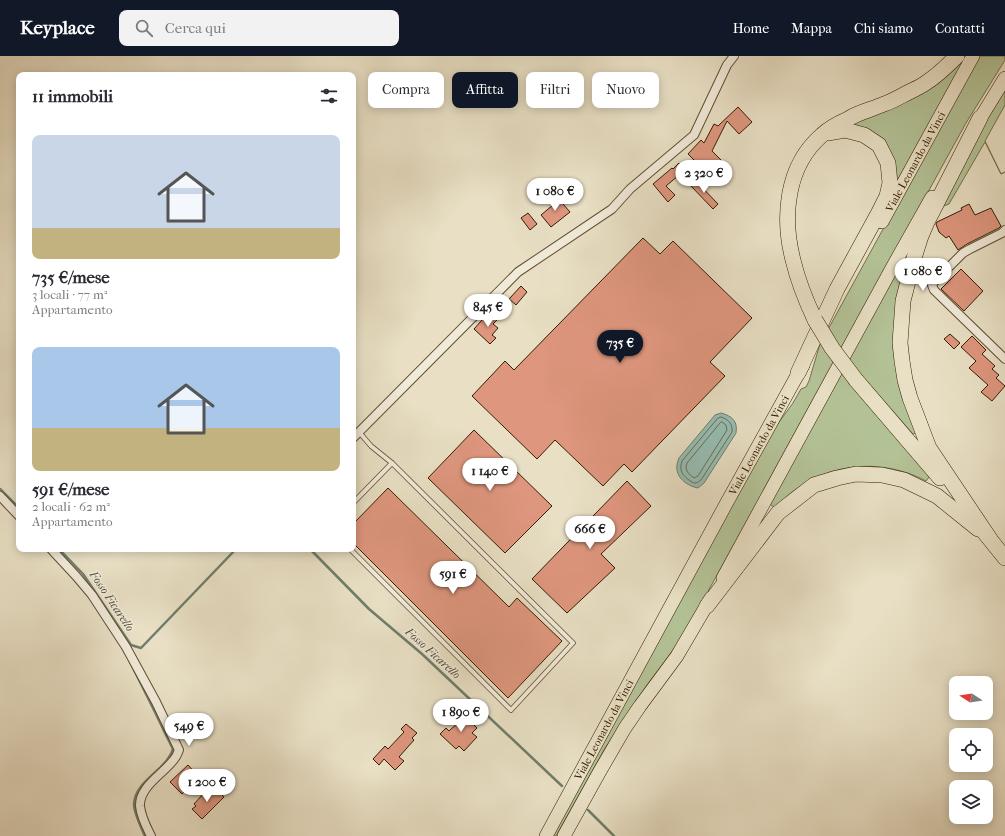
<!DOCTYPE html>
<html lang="it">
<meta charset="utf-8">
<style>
:root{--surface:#fff;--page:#f2f2f3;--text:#2b2b33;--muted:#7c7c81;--accent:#111827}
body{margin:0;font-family:"IM FELL French Canon",serif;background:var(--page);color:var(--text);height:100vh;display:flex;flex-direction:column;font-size:15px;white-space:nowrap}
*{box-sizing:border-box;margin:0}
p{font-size:13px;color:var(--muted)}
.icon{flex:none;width:22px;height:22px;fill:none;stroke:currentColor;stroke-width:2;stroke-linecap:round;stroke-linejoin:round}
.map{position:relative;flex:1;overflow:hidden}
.drawer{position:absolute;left:16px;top:16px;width:340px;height:480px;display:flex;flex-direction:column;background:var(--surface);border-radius:8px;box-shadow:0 2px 10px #0003}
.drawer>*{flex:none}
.top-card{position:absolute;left:368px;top:16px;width:380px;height:36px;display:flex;gap:8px}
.needle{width:26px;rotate:282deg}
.fabs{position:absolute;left:949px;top:620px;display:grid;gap:8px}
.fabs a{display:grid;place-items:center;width:44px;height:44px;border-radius:8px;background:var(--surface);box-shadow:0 2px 10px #0003;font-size:20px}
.price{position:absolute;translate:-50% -34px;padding:0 9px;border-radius:14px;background:#fff;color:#222;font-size:13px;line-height:26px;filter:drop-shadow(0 1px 2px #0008)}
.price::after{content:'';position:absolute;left:50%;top:24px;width:12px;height:9px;margin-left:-6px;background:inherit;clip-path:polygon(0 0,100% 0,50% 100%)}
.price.active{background:var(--accent);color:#fff}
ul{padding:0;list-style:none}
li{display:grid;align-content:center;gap:8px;height:212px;padding:0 16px}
li span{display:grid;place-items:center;height:124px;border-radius:8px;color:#555}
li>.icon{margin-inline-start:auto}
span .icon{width:72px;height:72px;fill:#fffc;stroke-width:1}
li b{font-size:17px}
h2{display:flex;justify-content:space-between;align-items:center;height:48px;padding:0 16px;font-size:17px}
.chip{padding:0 14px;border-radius:8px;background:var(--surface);box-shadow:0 2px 10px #0003;font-size:14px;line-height:36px}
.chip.active{background:var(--accent);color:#fff}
header{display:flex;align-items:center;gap:24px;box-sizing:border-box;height:56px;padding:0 20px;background:var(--accent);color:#fff}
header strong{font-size:19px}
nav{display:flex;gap:22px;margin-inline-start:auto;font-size:14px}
.search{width:280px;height:36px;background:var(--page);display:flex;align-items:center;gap:10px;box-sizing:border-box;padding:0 14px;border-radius:8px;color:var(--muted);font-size:15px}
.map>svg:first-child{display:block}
.green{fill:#b3c296;stroke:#74704b}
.water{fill:#97bdb2;stroke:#707d6b}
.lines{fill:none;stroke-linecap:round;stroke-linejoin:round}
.shore{stroke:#666d59;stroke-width:1}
.stream{stroke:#707d6b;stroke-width:2.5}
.building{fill:#de967e;stroke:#351d00}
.lane-casing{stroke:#624e31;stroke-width:5.5}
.street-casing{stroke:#624e31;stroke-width:10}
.primary-casing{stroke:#351d00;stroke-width:14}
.highway-casing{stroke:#351d00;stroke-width:16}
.lane{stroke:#f0ead9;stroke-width:4}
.street{stroke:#f0ead9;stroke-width:8}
.primary{stroke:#e8dfc4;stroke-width:13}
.highway{stroke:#e8dfc4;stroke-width:15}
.highway-bridge-casing{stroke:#351d00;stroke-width:16;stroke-linecap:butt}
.highway-bridge{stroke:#e8dfc4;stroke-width:15}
.labels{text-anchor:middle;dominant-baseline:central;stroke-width:3;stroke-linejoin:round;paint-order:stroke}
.street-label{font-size:11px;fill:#351d00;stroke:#f0ead9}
.water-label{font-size:12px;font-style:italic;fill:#524d35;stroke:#f0ead9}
</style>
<header>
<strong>Keyplace</strong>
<div class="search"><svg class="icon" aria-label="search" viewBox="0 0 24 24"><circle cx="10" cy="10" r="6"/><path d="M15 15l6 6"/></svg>Cerca qui</div>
<nav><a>Home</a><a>Mappa</a><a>Chi siamo</a><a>Contatti</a></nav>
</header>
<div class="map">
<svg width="1005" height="780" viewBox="0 0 1005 780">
<rect width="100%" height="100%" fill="#e8dfc4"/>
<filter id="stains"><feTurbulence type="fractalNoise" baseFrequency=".005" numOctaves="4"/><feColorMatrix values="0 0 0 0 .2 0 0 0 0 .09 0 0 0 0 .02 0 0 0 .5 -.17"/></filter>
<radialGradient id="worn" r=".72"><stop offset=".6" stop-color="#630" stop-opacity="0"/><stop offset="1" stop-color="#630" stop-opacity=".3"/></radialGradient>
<!-- green -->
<g class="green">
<polygon points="960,0 966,0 893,133 893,109 847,66"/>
<polygon points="978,0 1005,0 1005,4 966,67 690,568 671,597 647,629 605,692 556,780 552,780 771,377 793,347 801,333 806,331 809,325 820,288"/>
<polygon points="1005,34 1005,49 985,85 1001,118 1005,116 1001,118 985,86 949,148 941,151 937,155 996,47"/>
<path d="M908,195L899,243L920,376L913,378L863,321L930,420L926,425C875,398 813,409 775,452L770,448Z"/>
</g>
<!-- water -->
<path class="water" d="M721,357C732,360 738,365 736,377L704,427L698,432C687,430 675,421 677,409C677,407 678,405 679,402L715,359Z"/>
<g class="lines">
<!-- shore -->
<g class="shore">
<path d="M721,361C728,363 733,368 732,376L701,424C696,428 694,428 689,424C682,419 679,414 682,405L717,363Z"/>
<path d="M722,366L726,369L727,374L698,420L694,422C689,418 684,415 687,407L720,367Z"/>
</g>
<!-- stream -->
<g class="stream">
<polyline points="0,433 19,452"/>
<polyline points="59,493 83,518 131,589 141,592 236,493"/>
<polyline points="310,493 369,553 422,598 562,730"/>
<path d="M130,606L150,646L173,693C172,696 171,699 169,701C160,717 135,727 134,748C134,757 141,771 145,780"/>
<polyline points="588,754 614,780"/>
</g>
</g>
<!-- building -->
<g class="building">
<polygon points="738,51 752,66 739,78 727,65 712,95 727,110 714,124 688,98 701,84 704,87 714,68 718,70"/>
<polygon points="679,107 685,114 666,130 675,139 668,146 653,128 672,112 673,113"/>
<polygon points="695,124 718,148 713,153 690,129"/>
<polygon points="556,140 570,156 551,171 541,159 553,149 549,145"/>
<polygon points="969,148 975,159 991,152 1001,170 999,172 967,188 958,194 949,180 946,182 939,176 936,168 937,166 962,154 961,152"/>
<polygon points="528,157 537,168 530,174 521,162"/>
<polygon points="643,182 660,198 673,185 752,262 710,306 725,320 632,416 624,408 603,430 555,384 537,403 472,340 505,305 514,314"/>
<polygon points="961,213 983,235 964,255 941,233"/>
<polygon points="521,230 527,236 516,249 509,243"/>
<polygon points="490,255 498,263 493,268 498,272 492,279 496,282 490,288 474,273"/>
<polygon points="950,278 960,287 954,293 944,283"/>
<polygon points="972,280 986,294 982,298 995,310 992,313 999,319 996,322 1005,330 992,345 981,336 988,329 969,312 976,305 961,291"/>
<polygon points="474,374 552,450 505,497 428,422"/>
<polygon points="627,425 651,450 601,498 615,512 567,557 532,523"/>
<polygon points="388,432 509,551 517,542 562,585 508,642 353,487 353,468"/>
<polygon points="461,656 477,672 472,677 477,681 464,695 459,690 456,693 440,678 446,672 449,675 460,665 456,661"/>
<polygon points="406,668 417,677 412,682 414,684 399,701 404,705 395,714 384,703 379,709 373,703 385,690 388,693 404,676 401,673"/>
<polygon points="188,709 199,721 182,738 170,726"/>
<polygon points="214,731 224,741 202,763 192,753 196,750 194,748 203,738 205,741"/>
</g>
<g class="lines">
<defs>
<g id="lane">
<polyline points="353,447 392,407"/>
<polyline points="350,493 511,654 573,587 392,407 371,390 359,376"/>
</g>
<g id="street">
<polyline points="1005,174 1002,177 970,193 963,197 934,226 932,229 934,234 1005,303"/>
<polyline points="353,382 518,216 612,153 630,133 694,79 727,9 734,0"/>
<polyline points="0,440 19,460"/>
<path d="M51,493L76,520L92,539L126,591L156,646L179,694C178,696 177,700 175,702C165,717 139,730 140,750C141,761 146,770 151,780"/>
</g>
<g id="primary">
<polyline points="975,71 1005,22"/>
<path id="s1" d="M882,166L973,0"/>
<polyline points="723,522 892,212 932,141"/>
<path id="s2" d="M546,780L726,448L803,309"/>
<polyline points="564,780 600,715 625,672 640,650 677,600 711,542"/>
</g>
<g id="highway">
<polyline points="980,62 927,166 921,180 914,202 903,245 900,287 902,305 905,324 910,342 929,392 990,483"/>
<path d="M815,264C806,245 798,225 793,204C782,161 786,110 822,79C829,72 839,67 848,63C859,56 873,53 884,48C893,45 901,40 909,36C915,33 922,30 927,26C938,19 948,9 957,0"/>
<polyline points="798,317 837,233 879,156 887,140 890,127 888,107 879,89 864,79 845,74 828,77"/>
<polyline points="856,324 940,422"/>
<polyline points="984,476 1005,502"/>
<polyline points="707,550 778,457 814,429 837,422 856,418 882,419 904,424 937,440 978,473"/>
</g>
</defs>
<!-- lane casing -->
<use href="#lane" class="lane-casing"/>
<!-- street casing -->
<use href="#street" class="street-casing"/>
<!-- primary casing -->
<use href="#primary" class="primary-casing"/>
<!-- highway casing -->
<use href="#highway" class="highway-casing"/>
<!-- lane -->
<use href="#lane" class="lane"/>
<!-- street -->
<use href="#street" class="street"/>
<!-- primary -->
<use href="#primary" class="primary"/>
<!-- highway -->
<use href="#highway" class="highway"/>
<defs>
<polyline id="highway-bridge" points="815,264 832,292 856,324"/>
</defs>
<!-- highway-bridge casing -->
<use href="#highway-bridge" class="highway-bridge-casing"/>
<!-- highway-bridge -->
<use href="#highway-bridge" class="highway-bridge"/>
</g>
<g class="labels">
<!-- street labels -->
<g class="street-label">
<text stroke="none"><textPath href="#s1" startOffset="69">Viale Leonardo da Vinci</textPath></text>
<text stroke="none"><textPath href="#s2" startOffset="445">Viale Leonardo da Vinci</textPath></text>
<text stroke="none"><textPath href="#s2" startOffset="121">Viale Leonardo da Vinci</textPath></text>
</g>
<!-- water labels -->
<g class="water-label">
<text transform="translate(112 545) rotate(56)">Fosso Ficarello</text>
<text transform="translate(433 597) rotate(42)">Fosso Ficarello</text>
</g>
</g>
<rect width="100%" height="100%" filter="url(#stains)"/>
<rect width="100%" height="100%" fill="url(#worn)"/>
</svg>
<div class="fabs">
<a><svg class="needle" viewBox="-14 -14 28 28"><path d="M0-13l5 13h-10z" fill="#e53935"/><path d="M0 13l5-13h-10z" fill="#7c7c81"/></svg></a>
<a><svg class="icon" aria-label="locate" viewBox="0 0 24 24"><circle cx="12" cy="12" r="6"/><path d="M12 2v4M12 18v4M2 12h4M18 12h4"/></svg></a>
<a><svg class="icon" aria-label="layers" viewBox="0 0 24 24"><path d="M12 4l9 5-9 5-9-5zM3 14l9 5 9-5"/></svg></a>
</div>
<b class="price" style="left:704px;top:138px">2 320 €</b>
<b class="price" style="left:555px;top:156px">1 080 €</b>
<b class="price" style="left:923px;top:236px">1 080 €</b>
<b class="price" style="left:488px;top:272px">845 €</b>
<b class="price active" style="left:620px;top:308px">735 €</b>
<b class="price" style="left:490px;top:436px">1 140 €</b>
<b class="price" style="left:590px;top:494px">666 €</b>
<b class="price" style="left:453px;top:539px">591 €</b>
<b class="price" style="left:461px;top:677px">1 890 €</b>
<b class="price" style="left:189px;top:691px">549 €</b>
<b class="price" style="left:207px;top:747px">1 200 €</b>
<div class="top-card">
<a class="chip">Compra</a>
<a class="chip active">Affitta</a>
<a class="chip">Filtri</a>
<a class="chip">Nuovo</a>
</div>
<section class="drawer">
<h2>11 immobili<svg class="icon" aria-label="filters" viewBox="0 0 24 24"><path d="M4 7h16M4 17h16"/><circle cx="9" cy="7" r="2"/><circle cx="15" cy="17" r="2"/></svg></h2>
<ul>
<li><span style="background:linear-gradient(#c9d6e8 75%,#c2b280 0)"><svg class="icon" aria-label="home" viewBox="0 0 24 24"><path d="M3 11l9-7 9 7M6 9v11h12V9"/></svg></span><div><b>735 €/mese</b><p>3 locali · 77 m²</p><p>Appartamento</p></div></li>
<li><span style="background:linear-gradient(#a9c7e8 65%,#c2b280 0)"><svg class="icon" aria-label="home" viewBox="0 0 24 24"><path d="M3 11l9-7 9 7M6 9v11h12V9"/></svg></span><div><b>591 €/mese</b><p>2 locali · 62 m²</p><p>Appartamento</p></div></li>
</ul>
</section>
</div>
